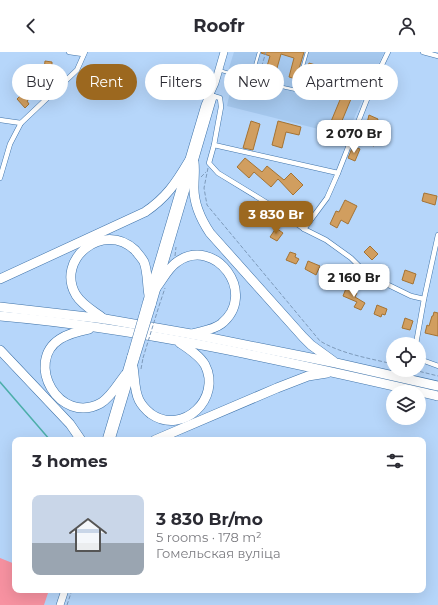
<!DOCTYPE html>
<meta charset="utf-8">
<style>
:root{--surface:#fff;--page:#f2f2f3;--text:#2b2b33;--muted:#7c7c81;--line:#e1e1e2;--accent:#9c681f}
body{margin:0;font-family:Montserrat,sans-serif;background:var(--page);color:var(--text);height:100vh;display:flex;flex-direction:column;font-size:15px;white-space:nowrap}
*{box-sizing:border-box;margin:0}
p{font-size:13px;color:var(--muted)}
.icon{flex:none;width:22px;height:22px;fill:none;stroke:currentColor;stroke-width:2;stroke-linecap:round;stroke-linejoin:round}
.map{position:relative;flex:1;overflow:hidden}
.sheet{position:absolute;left:12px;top:385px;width:414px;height:156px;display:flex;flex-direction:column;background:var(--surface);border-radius:8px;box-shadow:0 4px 16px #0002}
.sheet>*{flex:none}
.guide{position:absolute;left:12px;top:12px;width:414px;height:36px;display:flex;gap:8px}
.buttons{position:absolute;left:386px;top:285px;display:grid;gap:8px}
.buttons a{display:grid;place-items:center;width:40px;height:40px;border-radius:50%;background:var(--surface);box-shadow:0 4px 16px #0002;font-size:20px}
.price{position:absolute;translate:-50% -34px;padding:0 9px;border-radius:8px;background:#fff;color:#222;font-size:13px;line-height:26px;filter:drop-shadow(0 1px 2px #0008)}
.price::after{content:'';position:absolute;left:50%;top:24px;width:12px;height:9px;margin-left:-6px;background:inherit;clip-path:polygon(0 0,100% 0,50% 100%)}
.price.current{background:var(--accent);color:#fff}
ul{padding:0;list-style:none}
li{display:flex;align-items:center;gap:12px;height:100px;padding:0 20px}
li+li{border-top:1px solid var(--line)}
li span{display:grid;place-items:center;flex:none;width:112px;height:80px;border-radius:8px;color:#555}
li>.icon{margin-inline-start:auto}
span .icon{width:48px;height:48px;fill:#fffc;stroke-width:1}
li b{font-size:17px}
h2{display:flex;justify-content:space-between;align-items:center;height:48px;padding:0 20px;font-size:17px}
.chip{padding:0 14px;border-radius:18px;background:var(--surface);box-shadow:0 4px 16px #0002;font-size:14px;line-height:36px}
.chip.current{background:var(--accent);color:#fff}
header{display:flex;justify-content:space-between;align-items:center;height:52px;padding:0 20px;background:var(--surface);font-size:18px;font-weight:700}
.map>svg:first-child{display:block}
.built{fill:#a5c8ee}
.green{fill:#f792a1}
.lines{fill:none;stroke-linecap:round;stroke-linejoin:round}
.stream{stroke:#4caea9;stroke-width:1.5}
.building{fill:#d19e5f;stroke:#a47333}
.lane-casing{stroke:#3f73a9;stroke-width:3.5}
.street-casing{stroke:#3f73a9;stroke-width:5.5}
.primary-casing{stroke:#3f73a9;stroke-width:8}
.highway-casing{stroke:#3f73a9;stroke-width:10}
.path{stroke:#7d9aba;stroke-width:1;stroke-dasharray:4 2;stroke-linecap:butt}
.lane{stroke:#fff;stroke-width:2.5}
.street{stroke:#fff;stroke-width:4.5}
.primary{stroke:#fff;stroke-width:7}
.highway{stroke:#fff;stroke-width:9}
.primary-bridge-casing{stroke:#3f73a9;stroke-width:8;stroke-linecap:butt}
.path-bridge{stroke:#7d9aba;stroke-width:1;stroke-dasharray:4 2;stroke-linecap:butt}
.primary-bridge{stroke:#fff;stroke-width:7}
</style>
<header><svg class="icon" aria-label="back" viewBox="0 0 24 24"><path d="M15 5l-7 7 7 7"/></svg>Roofr<svg class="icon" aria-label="person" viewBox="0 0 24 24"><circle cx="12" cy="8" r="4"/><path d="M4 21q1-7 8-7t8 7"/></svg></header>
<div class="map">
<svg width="438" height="553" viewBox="0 0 438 553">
<rect width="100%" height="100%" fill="#b6d6fa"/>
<!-- built -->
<polygon class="built" points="234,0 384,0 346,84 227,54 234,21 228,19"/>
<!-- green -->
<polygon class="green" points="0,506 15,512 15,538 49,538 44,553 0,553"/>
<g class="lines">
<!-- stream -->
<polyline class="stream" points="0,330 50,388"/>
</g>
<!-- building -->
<g class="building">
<polygon points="262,0 304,0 296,27 289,25 294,6 281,2 273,30 263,28 270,4 261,1"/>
<polygon points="45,9 52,10 52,13 56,14 55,20 44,18"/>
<polygon points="309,11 322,15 316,35 303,31"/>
<polygon points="349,26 358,30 339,76 330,72"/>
<polygon points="26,38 33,44 27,49 29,52 25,56 17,47"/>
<polygon points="369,63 378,67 375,76 368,74 369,71 367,71"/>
<polygon points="251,69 260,72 253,98 243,96"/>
<polygon points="278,69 301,75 299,83 286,80 282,96 272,93"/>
<polygon points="364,82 377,87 374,94 361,90"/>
<polygon points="353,94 360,97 355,109 348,106"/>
<polygon points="245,106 262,120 267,114 284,128 291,121 303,133 293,143 278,127 271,135 254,120 249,126 237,115"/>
<polygon points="424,141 437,144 435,153 422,149"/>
<polygon points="345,148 357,154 348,172 341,168 337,176 330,172 336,159 339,160"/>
<polygon points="276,176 283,181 277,189 270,185"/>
<polygon points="370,194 378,202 372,208 364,200"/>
<polygon points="290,200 296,202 295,205 299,207 296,212 286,208"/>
<polygon points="308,209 320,214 316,223 305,217"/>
<polygon points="405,218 416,222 413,232 402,228"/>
<polygon points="327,224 337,229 333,235 324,231"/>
<polygon points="347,234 356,238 355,240 357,241 355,245 365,251 361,258 354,255 357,250 343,244"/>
<polygon points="377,253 387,257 385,263 382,262 381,265 374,262"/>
<polygon points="434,260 438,261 438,284 425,281 427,273 429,274 432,264 433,264"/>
<polygon points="405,266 413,269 410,278 402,276"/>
</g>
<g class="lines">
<defs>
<g id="lane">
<polyline points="219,18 251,28 259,0"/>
<polyline points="251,28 296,38 307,0"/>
</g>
<g id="street">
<polyline points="69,0 83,2"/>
<polyline points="423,0 438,4"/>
<polyline points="213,44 220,46 221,55 214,93 338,121 375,27 388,0"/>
<polyline points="0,68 21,71"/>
<polyline points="214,93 209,111 218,121 272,154 304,177 327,146 338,121"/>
<polyline points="0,126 10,92 21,71 77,18 85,0"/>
<polyline points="304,177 326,188 351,206 368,223 411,244 424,247"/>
<polyline points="416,292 424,247 438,183"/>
<polyline points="419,307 438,314"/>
</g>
<g id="primary">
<polyline points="146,252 205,53 215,31 224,0"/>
<polyline points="152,253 213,45"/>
<polyline points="106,388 131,304"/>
<polyline points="111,388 136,305"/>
<polyline points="60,553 65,538"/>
</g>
<g id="highway">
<path d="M194,110C195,118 194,125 194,133C193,151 200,166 210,181L303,285L311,293L333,309"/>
<path d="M0,227L145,160C166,146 176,131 189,109"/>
<path d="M156,236C163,227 168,216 177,210C215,183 259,242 221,272C213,278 202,279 192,282"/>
<polyline points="0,255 105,267 191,282 336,311 438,334"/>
<path d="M0,264C148,277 293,311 438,344"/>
<path d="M104,267C94,259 83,254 76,243C55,208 103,168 135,198C138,202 142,206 144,210C148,220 147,233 149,243"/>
<path d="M89,277C79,279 68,282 60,287C24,310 59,374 101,351C111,345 118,332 125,323"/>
<polyline points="0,298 70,372 81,388"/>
<path d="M133,315C135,326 134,338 139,348C142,354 146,358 151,362C183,384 222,346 205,313C200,304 189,297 180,291"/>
<polyline points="155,388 277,336 308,324 327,321"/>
</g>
</defs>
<!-- lane casing -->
<use href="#lane" class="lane-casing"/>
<!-- street casing -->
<use href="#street" class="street-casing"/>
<!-- primary casing -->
<use href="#primary" class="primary-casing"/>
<!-- highway casing -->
<use href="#highway" class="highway-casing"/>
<!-- path -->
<g class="path">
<polyline points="258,26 266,0"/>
<path d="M208,116L204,136L207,153L320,289C342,302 368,306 393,312"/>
<polyline points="201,125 206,120"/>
<polyline points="175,204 176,195"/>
<polyline points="159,254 165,236"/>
<polyline points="141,317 143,306"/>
<polyline points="414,318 438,324"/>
<polyline points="67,553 72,538"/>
</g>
<!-- lane -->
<use href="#lane" class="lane"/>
<!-- street -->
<use href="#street" class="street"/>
<!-- primary -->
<use href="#primary" class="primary"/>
<!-- highway -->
<use href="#highway" class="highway"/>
<defs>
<g id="primary-bridge">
<polyline points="131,304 146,252"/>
<polyline points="136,305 152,253"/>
</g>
</defs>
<!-- primary-bridge casing -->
<use href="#primary-bridge" class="primary-bridge-casing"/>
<!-- path-bridge -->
<polyline class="path-bridge" points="143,306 159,254"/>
<!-- primary-bridge -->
<use href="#primary-bridge" class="primary-bridge"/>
</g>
</svg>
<div class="buttons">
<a><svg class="icon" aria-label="locate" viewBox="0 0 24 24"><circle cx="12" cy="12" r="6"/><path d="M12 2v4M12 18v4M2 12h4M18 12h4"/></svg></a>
<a><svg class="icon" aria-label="layers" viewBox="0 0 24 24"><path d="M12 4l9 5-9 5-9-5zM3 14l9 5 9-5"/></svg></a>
</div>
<b class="price" style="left:354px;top:102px">2 070 Br</b>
<b class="price current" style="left:276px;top:183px">3 830 Br</b>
<b class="price" style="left:354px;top:246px">2 160 Br</b>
<div class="guide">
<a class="chip">Buy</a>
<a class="chip current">Rent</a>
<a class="chip">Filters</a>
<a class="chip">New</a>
<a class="chip">Apartment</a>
</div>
<section class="sheet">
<h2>3 homes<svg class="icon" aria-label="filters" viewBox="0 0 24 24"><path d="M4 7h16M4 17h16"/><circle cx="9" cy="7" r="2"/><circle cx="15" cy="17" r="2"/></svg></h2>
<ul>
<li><span style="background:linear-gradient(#c9d6e8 60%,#9aa5b1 0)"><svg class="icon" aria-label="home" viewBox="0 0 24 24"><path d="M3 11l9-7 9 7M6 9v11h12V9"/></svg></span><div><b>3 830 Br/mo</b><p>5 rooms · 178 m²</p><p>Гомельская вуліца</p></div></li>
</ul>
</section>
</div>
